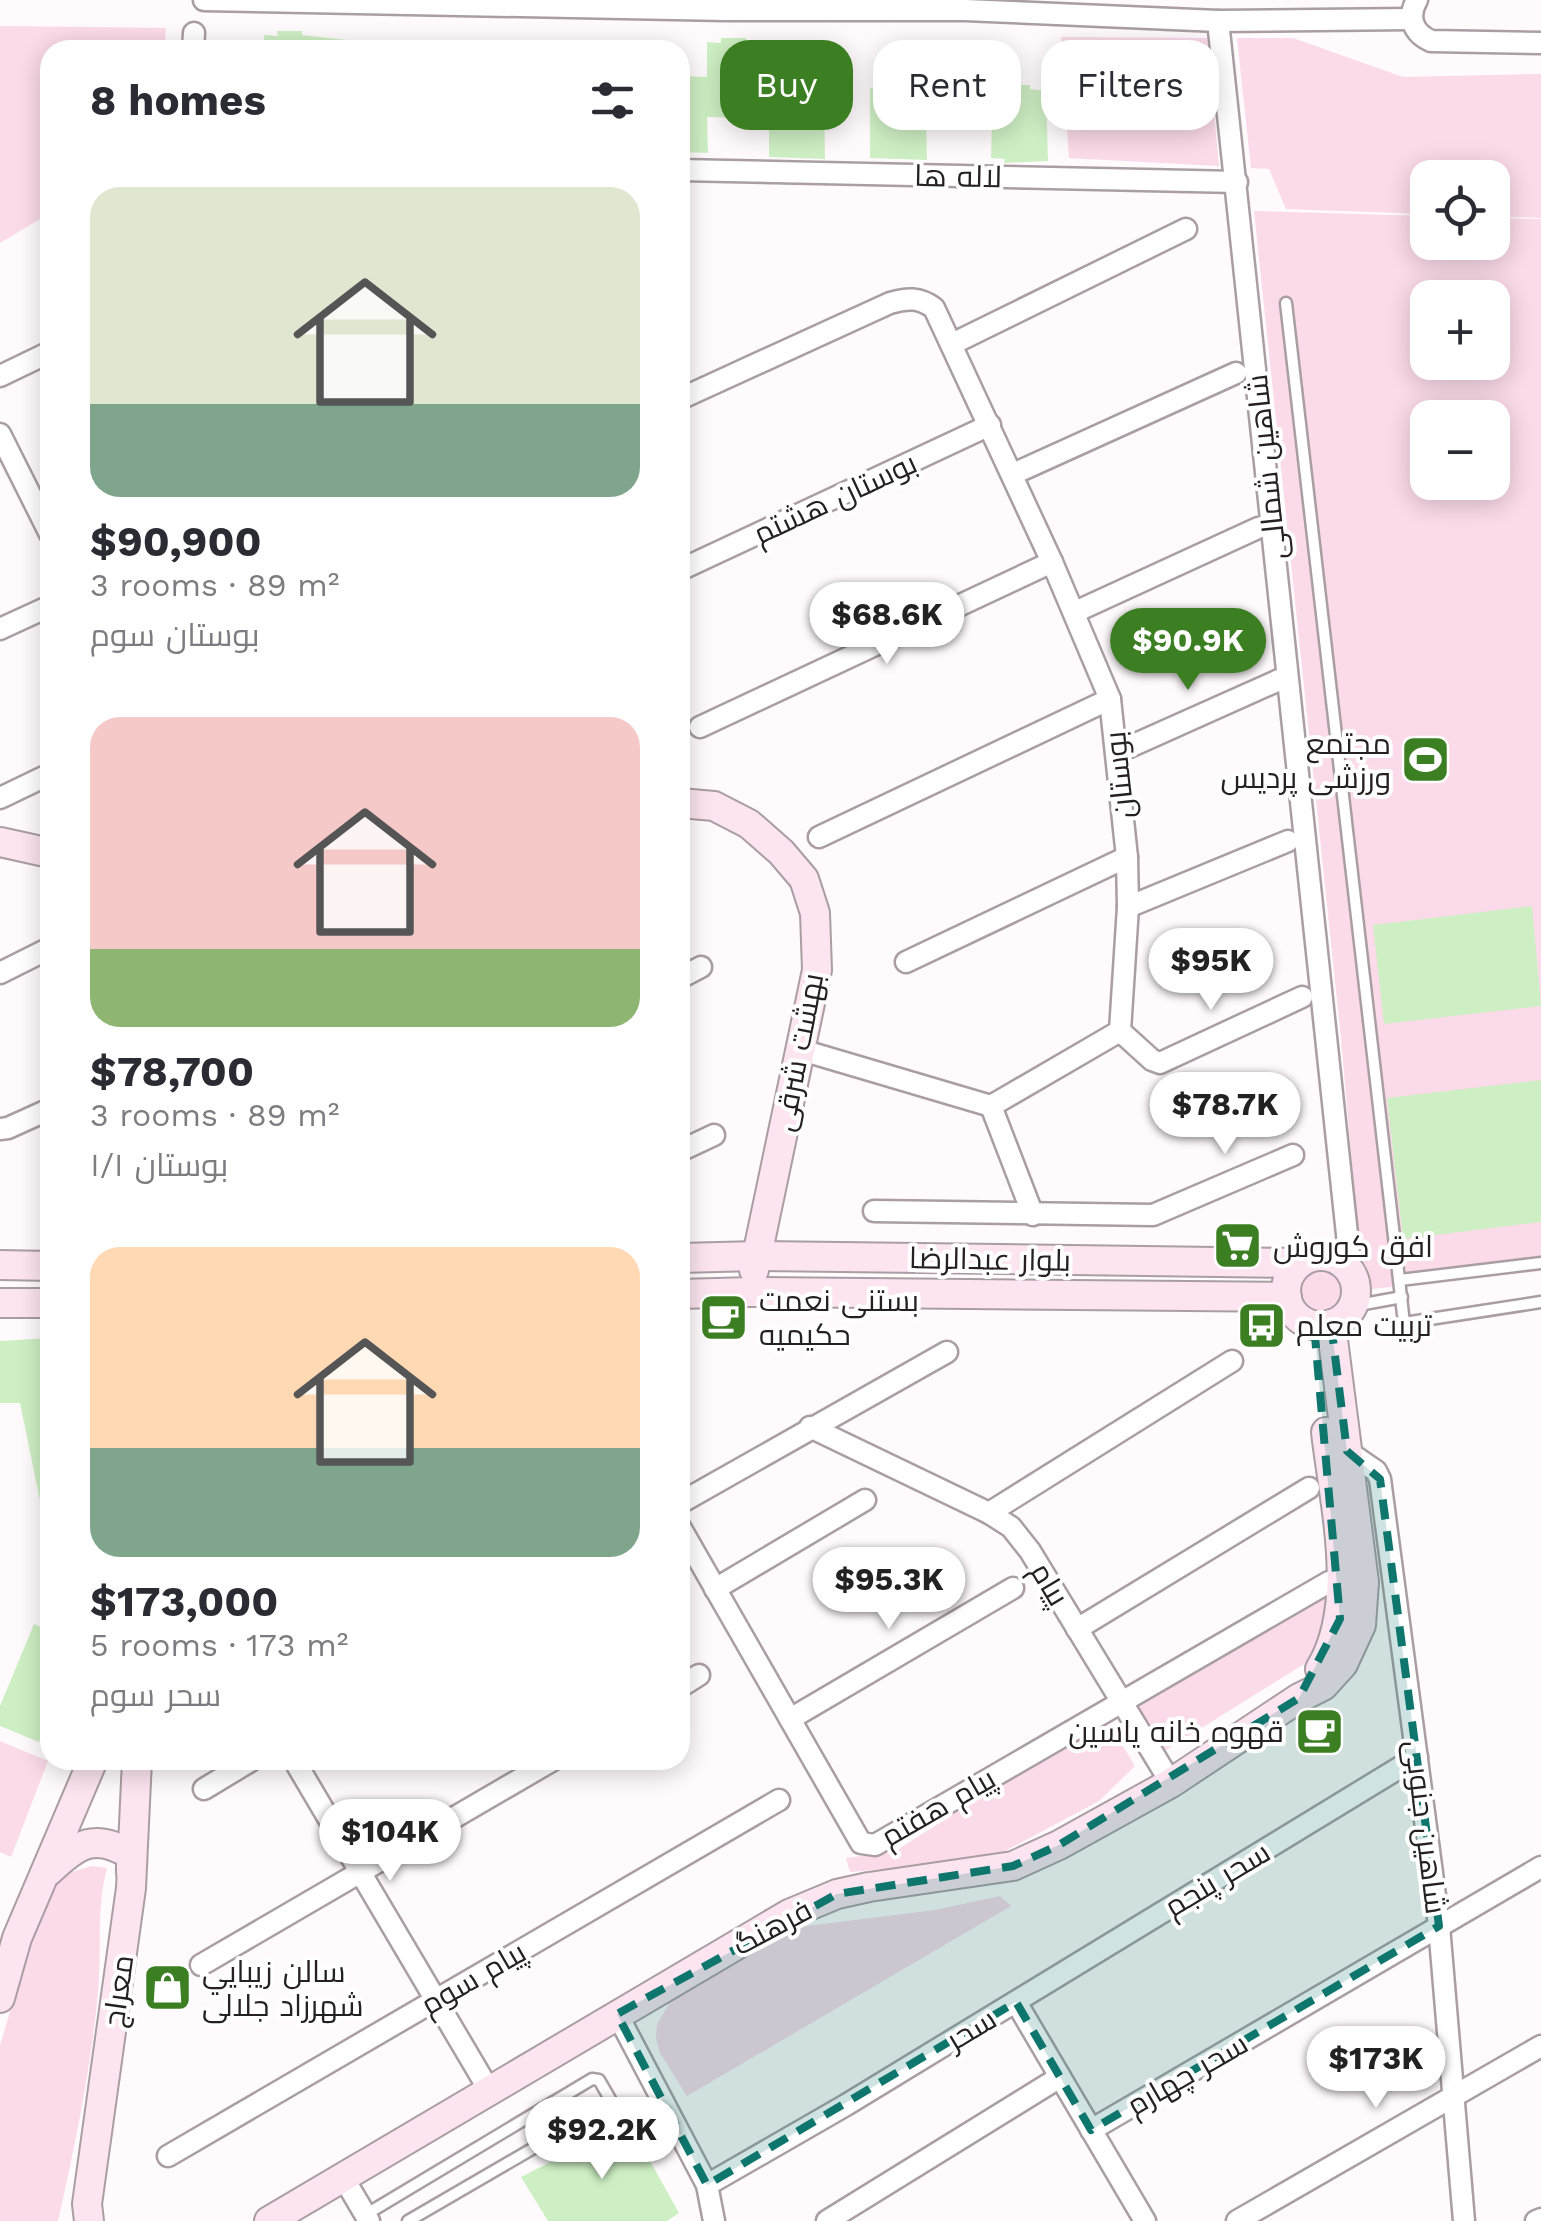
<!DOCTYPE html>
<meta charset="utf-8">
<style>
:root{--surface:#fff;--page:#f7f7f7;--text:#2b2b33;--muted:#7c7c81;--accent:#3c7f22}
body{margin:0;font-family:"Work Sans",Cairo,sans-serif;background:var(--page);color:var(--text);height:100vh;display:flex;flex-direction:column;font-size:38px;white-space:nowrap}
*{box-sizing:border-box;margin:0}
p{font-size:32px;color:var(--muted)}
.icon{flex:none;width:55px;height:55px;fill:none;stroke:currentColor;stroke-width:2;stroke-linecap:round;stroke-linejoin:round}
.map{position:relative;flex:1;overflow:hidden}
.side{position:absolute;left:40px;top:40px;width:650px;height:1730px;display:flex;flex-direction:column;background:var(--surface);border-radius:30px;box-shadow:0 5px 25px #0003}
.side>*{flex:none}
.hud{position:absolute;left:720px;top:40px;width:670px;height:90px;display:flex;gap:20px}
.controls{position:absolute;left:1410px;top:160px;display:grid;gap:20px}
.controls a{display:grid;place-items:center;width:100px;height:100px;border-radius:20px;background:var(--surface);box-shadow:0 5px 25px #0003;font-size:50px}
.price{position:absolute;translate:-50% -85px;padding:0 22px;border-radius:35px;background:#fff;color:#222;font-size:32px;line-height:65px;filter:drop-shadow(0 2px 5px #0008)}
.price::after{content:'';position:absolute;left:50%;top:60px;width:30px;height:22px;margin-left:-15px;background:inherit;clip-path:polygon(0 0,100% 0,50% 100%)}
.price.current{background:var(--accent);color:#fff}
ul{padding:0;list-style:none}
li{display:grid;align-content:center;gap:20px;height:530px;padding:0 50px}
li span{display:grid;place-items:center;height:310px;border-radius:30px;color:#555}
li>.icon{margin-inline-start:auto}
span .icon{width:180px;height:180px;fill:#fffc;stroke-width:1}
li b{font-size:42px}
h2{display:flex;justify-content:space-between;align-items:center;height:120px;padding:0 50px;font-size:42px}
.chip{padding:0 35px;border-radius:30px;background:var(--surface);box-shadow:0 5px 25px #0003;font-size:35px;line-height:90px}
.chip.current{background:var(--accent);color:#fff}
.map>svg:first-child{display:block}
.green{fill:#fbdae9;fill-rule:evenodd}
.building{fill:#ceefc4}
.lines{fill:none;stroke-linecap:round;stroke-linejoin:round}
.lane-casing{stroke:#a99ea3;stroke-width:15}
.street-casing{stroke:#a99ea3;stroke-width:25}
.secondary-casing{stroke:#a99ea3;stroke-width:32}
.lane{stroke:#fff;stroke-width:10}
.street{stroke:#fff;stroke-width:20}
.secondary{stroke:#fce4f0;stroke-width:28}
.marked{fill:#0f766e;fill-opacity:0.2;stroke:#0f766e;stroke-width:8;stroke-dasharray:20 12;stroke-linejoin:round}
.labels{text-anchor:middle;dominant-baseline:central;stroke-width:8;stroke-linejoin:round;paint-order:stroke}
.street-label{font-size:30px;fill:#252123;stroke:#fff}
.poi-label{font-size:30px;fill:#252123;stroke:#fff;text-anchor:start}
</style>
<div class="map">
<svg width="1541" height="2221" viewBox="0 0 1541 2221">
<rect width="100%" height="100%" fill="#fffafc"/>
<!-- green -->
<g class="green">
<polygon points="0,26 166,28 164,50 50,50 50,213 0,243"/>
<polygon points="1061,37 1207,38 1219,166 1069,158"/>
<polygon points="1237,38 1293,38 1403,77 1541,74 1541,218 1493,216 1492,178 1428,178 1427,214 1286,209 1269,169 1251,168"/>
<path d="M1254,211L1427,216L1428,242H1492L1493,218L1541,219V1271L1363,1290L1341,1038ZM1428,298H1492V362H1428ZM1428,418H1492V482H1428Z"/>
<circle cx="1322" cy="1292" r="24"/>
<polygon points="1323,1595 1334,1607 1322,1653 1161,1753 1137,1707"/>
<polygon points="1105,1717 1135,1766 1099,1801 1005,1851 910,1867 850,1872 846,1858 894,1852"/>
<polygon points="0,1741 48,1761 11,1857 0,1852"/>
<path d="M92,1866L107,1868C96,1908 102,1950 98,1992C91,2069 75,2145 58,2221H0V2046L30,1942L56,1884L72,1872Z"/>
<polygon points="1000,1896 1011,1906 687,2096 660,2053 656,2038 657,2024 670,2002 799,1927 935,1910"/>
</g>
<!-- building -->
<g class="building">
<polygon points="277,31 302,31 302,35 346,40 346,50 264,50 264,35 278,36"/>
<polygon points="721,38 746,38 746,43 762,44 763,82 808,83 808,87 824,89 825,159 769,157 769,118 707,117 708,153 680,152 680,76 707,77 707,42 721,43"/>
<polygon points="946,43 971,43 971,47 988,49 988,84 1030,85 1030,89 1046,91 1048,161 1004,163 1005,159 991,158 992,122 926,122 927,160 870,158 870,88 884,90 884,84 933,85 933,47 946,48"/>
<polygon points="1532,906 1541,1006 1384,1024 1373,925"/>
<polygon points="1541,1080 1541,1222 1403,1239 1387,1098"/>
<polygon points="50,1338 50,1514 43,1515 20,1403 0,1403 0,1341"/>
<polygon points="34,1624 50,1631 50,1717 39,1742 0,1726 0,1706"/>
<polygon points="626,2118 679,2213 667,2221 548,2221 521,2177 585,2144"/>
</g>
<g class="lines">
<defs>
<g id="lane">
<polyline points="1286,303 1404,1323 1541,1302"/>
<polyline points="1400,1280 1541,1263"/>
<polyline points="1353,1306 1402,1297"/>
<polyline points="365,2215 592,2079 599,2080 610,2099 606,2106 408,2221"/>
</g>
<g id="street">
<polyline points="204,0 725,10 965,10 1218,21 1412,19"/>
<path d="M1417,0C1407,17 1413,33 1431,41L1541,43"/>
<polyline points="1218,21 1351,1272"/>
<polyline points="193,50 194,33"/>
<polyline points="680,170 1237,182"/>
<polyline points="952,344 1186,229"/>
<polyline points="0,376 50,352"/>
<path d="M680,399L890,303C907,298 919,297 934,308L1052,562L1110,699L1127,857L1128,907L1120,1031L991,1106L798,1049"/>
<polyline points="0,434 50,534"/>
<polyline points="1013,474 1236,373"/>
<polyline points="680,570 990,425"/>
<polyline points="1075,612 1258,528"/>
<polyline points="0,629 50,606"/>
<polyline points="700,727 1052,562"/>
<polyline points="1118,752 1279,680"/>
<polyline points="0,798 50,774"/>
<polyline points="819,837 1110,699"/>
<polyline points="1128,907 1288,841"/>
<polyline points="906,962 1127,857"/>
<polyline points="0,973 50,948"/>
<polyline points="680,978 701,967"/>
<polyline points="1120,1031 1152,1060 1160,1063 1302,997"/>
<polyline points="991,1106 1033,1215"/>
<polyline points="0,1129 8,1128 50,1109"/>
<polyline points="680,1151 714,1135"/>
<polyline points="874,1211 1153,1215 1293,1155"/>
<polyline points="810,1427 989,1513 1011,1527 1030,1551 1171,1783"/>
<polyline points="1347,1451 1376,1471 1380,1479 1439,1926 1464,2221"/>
<polyline points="680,1503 947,1352"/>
<polyline points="989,1513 1232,1361"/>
<polyline points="680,1527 861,1843 875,1845 1329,1582"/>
<polyline points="715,1589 865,1500"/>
<polyline points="1077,1629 1309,1488"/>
<polyline points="680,1687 699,1675"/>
<polyline points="790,1719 1013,1588"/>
<polyline points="294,1760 489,2090"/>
<polyline points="204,1789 252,1760"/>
<polyline points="201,1965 553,1760"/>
<polyline points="1016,2002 1145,2221"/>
<polyline points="617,2014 707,2185 714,2221"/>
<polyline points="1091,2130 1541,1867"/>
<polyline points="168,2156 779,1800"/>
<polyline points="343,2177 369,2221"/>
<polyline points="707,2185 846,2105 1417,1757"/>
<polyline points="827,2221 1060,2077"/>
<polyline points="1237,2221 1541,2046"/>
<polyline points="1536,2221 1541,2219"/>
</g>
<g id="secondary">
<polyline points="680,803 714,806 749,824 781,852 804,879 815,913 817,970 754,1270"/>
<polyline points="0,842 50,853"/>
<circle cx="1321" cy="1291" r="35"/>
<polyline points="680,1258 757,1256 1300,1263"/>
<polyline points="0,1265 50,1266"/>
<polyline points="680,1294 751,1292 1287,1297"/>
<polyline points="0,1303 50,1303"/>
<path d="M1320,1669C1360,1604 1334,1504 1326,1432"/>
<path d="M49,1871C77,1844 95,1832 131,1855V1872"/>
<polyline points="0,1998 17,1938 93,1760"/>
<polyline points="89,2221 87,2204 131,1888 137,1760"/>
<polyline points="269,2221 789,1914 837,1894 869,1887 1013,1866 1059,1845 1171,1783 1299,1698 1323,1686 1343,1664 1361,1625 1364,1582 1331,1324"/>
</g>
</defs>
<!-- lane casing -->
<use href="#lane" class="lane-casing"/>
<!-- street casing -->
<use href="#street" class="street-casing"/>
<!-- secondary casing -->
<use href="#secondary" class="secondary-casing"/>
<!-- lane -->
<use href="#lane" class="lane"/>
<!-- street -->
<use href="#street" class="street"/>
<!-- secondary -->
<use href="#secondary" class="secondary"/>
</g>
<!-- marked area -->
<path class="marked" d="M1331,1324L1347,1451L1380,1479L1439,1926L1091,2130L1016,2002L707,2185L617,2014L837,1894L1013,1866L1059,1845L1299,1698L1340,1619L1314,1325Z"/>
<!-- icons -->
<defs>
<symbol id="stadium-square" viewBox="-11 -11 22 22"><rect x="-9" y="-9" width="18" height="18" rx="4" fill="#3c7f22" stroke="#fff"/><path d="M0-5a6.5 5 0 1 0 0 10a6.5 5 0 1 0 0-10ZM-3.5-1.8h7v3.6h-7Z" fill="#fff"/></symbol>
<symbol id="supermarket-square" viewBox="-11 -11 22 22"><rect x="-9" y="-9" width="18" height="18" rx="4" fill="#3c7f22" stroke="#fff"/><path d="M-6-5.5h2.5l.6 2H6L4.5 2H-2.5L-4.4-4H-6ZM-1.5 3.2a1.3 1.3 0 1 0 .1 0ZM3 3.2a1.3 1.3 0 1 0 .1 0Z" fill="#fff"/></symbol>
<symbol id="cafe-square" viewBox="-11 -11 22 22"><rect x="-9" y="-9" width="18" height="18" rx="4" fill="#3c7f22" stroke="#fff"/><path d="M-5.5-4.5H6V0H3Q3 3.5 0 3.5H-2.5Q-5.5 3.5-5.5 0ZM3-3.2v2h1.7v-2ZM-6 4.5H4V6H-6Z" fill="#fff"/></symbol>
<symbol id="bus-square" viewBox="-11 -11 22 22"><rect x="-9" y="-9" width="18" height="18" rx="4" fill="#3c7f22" stroke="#fff"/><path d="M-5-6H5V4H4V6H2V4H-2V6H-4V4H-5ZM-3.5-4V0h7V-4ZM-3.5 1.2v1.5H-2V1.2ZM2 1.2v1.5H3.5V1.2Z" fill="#fff"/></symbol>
<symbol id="shop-square" viewBox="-11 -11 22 22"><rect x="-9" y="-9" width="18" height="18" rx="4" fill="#3c7f22" stroke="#fff"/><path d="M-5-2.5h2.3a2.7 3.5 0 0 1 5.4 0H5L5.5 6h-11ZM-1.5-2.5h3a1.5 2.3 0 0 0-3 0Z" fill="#fff"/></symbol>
</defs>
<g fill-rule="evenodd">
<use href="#stadium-square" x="1398" y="732" width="55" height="55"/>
<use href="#supermarket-square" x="1210" y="1218" width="55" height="55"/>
<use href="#cafe-square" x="696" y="1290" width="55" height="55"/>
<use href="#bus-square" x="1234" y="1298" width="55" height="55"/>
<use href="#cafe-square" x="1292" y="1704" width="55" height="55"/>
<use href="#shop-square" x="140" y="1960" width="55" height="55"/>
</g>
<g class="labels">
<!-- street labels -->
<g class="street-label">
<text transform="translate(958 176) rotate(1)">لاله ها</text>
<text transform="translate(1266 467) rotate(-96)">شاهین شمالی</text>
<text transform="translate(835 498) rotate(-25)">بوستان هشتم</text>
<text transform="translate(1119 775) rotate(-96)">بوستان</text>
<text transform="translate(798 1052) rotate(-79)">بهشت شرقی</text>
<text transform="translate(990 1259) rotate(1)">بلوار عبدالرضا</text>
<text transform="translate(1050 1584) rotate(59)">پیام</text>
<text transform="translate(938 1807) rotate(-30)">پیام هفتم</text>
<text transform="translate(1426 1827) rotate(83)">شاهین جنوبی</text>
<text transform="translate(1217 1879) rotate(-31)">سحر پنجم</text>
<text transform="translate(772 1927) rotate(-28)">فرهنگ</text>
<text transform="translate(473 1978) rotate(-30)">پیام سوم</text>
<text transform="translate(118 1991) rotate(-82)">معراج</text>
<text transform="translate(971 2029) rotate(-31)">سحر</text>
<text transform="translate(1187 2074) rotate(-30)">سحر چهارم</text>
</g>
<!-- poi labels -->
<g class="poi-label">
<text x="1391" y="743" text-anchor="end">مجتمع<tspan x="1391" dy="34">ورزشی پردیس</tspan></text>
<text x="1273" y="1246">افق کوروش</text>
<text x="759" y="1300">بستنی نعمت<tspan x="759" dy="34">حکیمیه</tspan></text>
<text x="1296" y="1325">تربیت معلم</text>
<text x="1284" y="1731" text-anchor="end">قهوه خانه یاسین</text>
<text x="202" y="1971">سالن زيبايي<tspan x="202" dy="34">شهرزاد جلالى</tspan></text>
</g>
</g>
</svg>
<div class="controls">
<a><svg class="icon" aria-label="locate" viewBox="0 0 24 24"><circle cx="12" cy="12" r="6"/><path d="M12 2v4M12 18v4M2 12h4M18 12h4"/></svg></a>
<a>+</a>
<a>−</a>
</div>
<b class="price" style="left:887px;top:667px">$68.6K</b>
<b class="price current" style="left:1188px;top:693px">$90.9K</b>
<b class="price" style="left:1211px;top:1013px">$95K</b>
<b class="price" style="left:1225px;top:1157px">$78.7K</b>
<b class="price" style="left:889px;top:1632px">$95.3K</b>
<b class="price" style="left:390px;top:1884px">$104K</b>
<b class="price" style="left:1376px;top:2111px">$173K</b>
<b class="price" style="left:602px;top:2182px">$92.2K</b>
<div class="hud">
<a class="chip current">Buy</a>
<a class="chip">Rent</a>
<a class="chip">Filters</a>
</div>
<section class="side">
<h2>8 homes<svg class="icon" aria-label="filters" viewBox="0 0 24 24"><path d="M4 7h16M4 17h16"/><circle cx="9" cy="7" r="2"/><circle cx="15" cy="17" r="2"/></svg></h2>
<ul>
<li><span style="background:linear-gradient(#dfe7d0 70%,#7fa58c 0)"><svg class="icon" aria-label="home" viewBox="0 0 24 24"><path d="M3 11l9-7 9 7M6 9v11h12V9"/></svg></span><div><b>$90,900</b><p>3 rooms · 89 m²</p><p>بوستان سوم</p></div></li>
<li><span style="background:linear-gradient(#f6c9c9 75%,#8fb573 0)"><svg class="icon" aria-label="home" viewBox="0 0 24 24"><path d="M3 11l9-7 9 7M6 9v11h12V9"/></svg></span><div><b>$78,700</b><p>3 rooms · 89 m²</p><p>بوستان ۱/۱</p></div></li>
<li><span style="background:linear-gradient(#ffd9b3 65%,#7fa58c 0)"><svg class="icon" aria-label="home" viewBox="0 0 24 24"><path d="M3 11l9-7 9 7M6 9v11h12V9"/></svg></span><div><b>$173,000</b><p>5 rooms · 173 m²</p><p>سحر سوم</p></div></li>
</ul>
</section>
</div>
